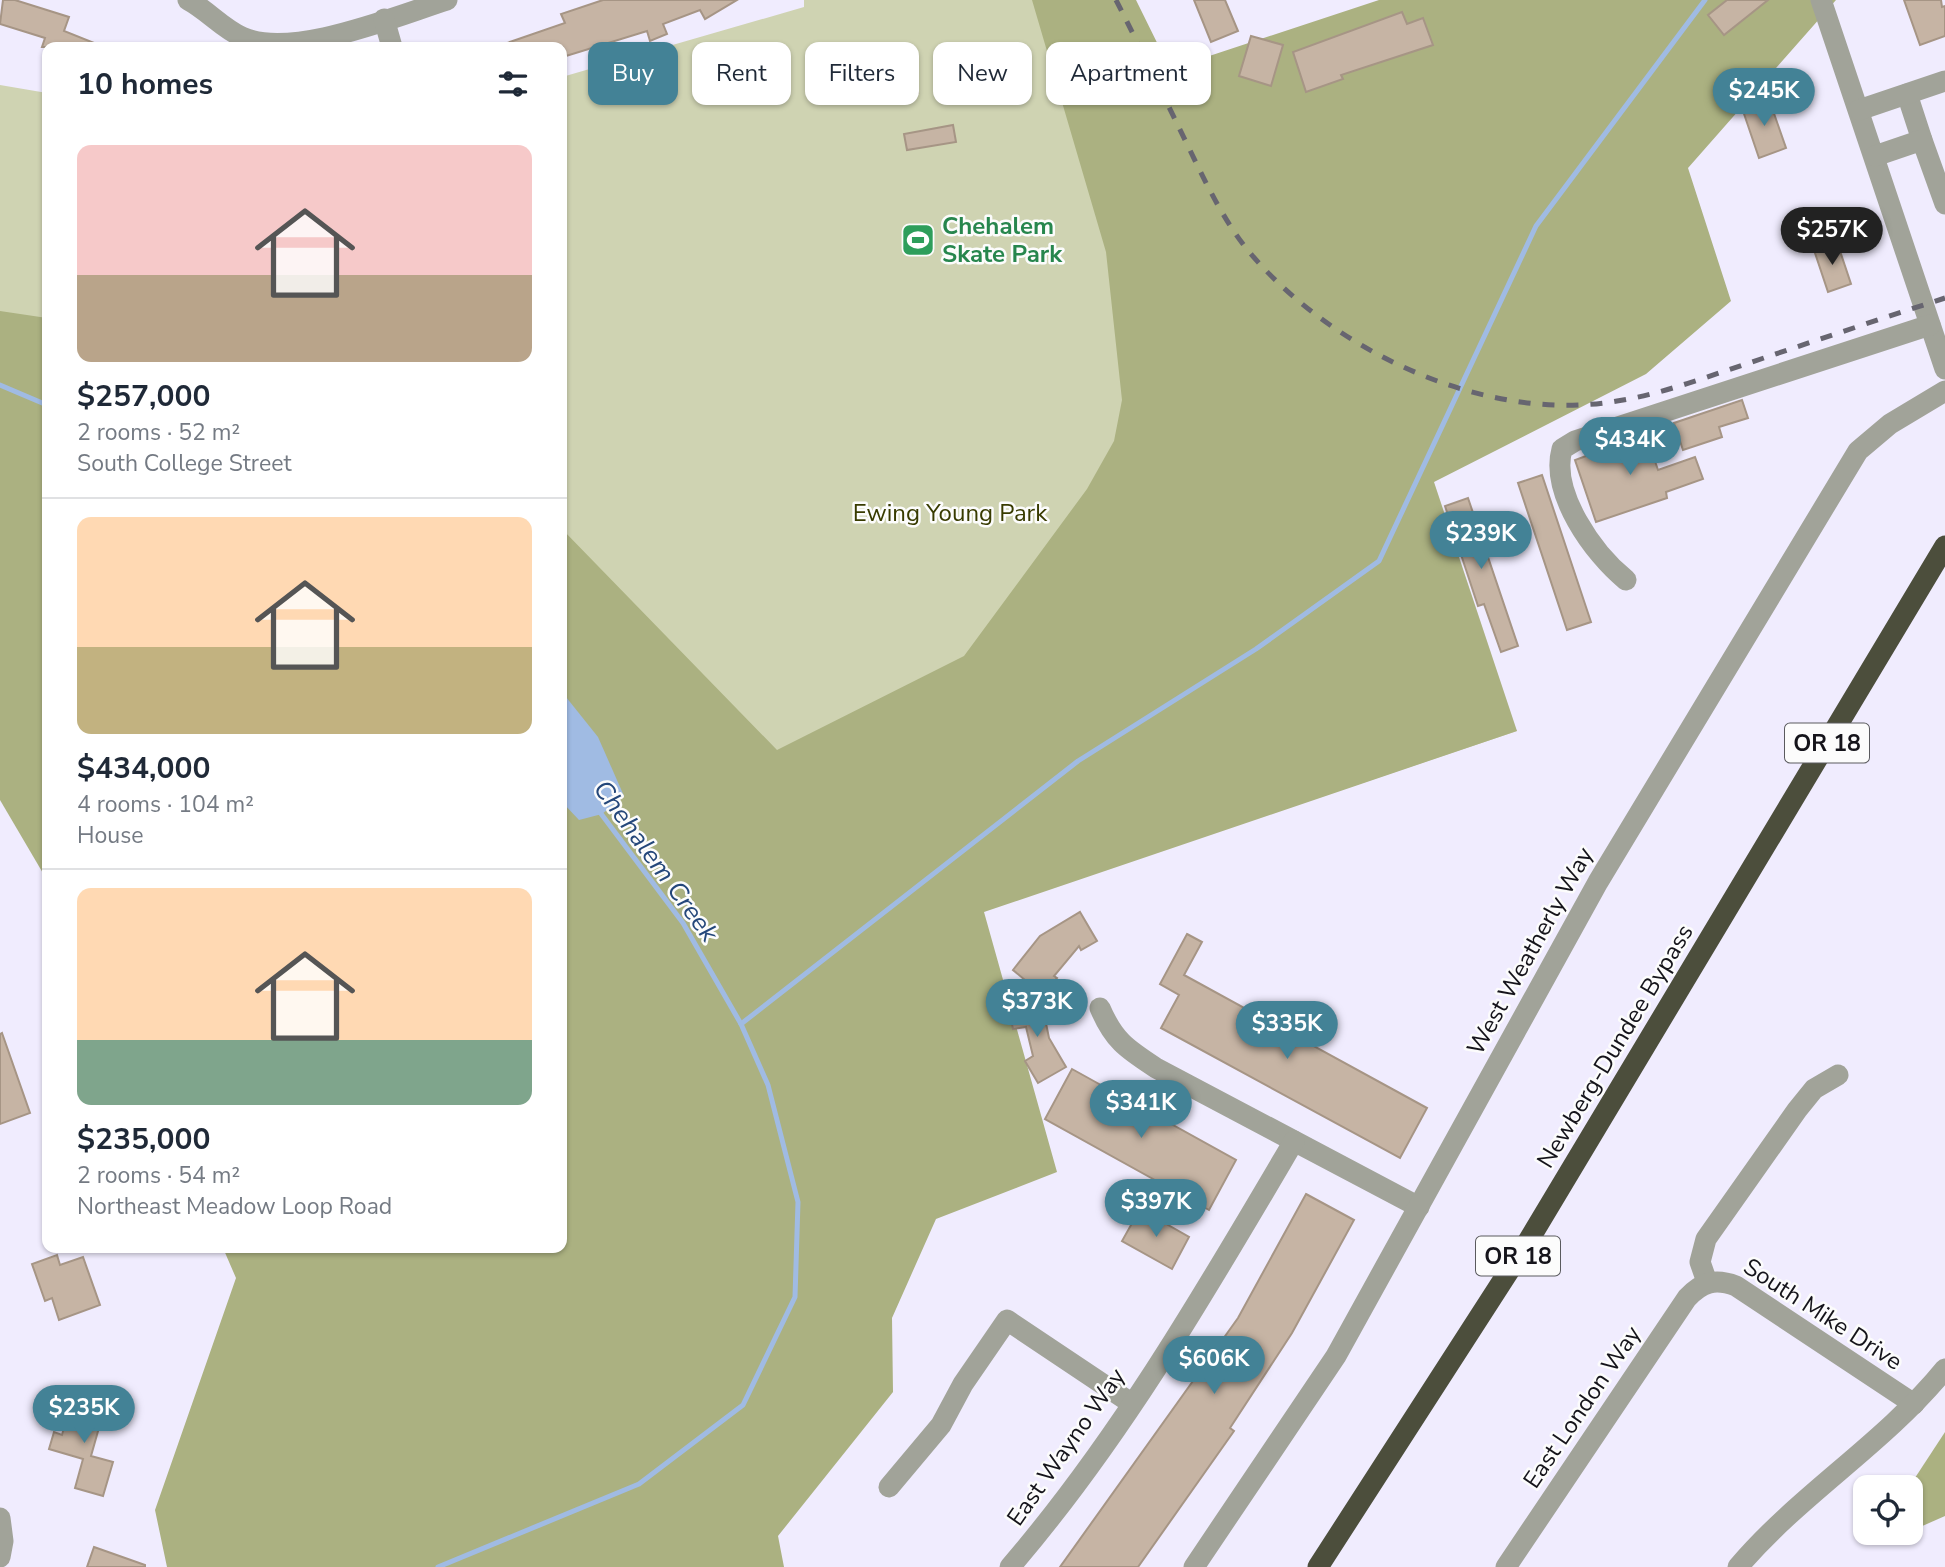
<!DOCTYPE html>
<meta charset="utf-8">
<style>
:root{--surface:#fff;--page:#f6f6f7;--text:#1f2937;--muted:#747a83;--line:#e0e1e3;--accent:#438296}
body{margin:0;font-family:"Nunito Sans",sans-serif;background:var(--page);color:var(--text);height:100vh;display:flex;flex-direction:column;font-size:26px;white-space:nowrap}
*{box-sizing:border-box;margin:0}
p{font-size:23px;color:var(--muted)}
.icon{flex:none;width:38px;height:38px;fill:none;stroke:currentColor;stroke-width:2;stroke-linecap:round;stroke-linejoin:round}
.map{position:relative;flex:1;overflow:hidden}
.details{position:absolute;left:42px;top:42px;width:525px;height:1211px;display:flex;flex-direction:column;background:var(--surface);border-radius:14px;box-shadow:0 2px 5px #0004}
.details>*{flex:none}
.banner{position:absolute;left:588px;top:42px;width:665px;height:63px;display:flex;gap:14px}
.tools{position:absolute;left:1853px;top:1475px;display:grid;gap:14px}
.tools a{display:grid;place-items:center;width:70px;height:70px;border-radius:14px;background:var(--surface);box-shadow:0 2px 5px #0004;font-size:35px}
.price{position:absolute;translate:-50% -60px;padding:0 16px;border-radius:24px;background:var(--accent);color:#fff;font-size:23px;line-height:46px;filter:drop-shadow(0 2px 4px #0008)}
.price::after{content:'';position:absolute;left:50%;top:42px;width:21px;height:16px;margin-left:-10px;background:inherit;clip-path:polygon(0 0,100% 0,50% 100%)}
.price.on{background:#222;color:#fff}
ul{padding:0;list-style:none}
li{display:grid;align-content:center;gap:14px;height:371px;padding:0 35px}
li+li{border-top:2px solid var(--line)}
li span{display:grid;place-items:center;height:217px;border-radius:14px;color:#555}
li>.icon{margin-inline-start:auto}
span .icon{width:126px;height:126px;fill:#fffc;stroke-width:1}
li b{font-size:30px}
h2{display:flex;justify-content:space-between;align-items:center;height:84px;padding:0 35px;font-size:30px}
.chip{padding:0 24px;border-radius:14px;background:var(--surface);box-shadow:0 2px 5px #0004;font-size:24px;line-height:63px}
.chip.on{background:var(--accent);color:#fff}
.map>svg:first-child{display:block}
.green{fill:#cfd3b2}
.forest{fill:#abb181}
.water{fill:#a0bbe3}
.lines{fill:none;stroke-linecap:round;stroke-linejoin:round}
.stream{stroke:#a0bbe3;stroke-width:5}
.building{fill:#c6b4a4;stroke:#a69585;stroke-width:2}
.minor{stroke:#a1a399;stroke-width:21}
.highway{stroke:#4c4e3c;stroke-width:21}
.rail{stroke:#676570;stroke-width:5;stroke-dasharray:12 12;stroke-linecap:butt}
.labels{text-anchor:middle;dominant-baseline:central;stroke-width:5;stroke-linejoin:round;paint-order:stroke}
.shield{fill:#fcfcfc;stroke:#5a5a5e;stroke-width:2}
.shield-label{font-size:23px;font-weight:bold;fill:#15141b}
.leisure-label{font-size:24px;font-weight:bold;fill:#27864d;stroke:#fcfcfc;text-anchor:start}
.park-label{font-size:24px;fill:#383b00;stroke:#fcfcfc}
.street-label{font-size:24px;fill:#15141b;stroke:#fcfcfc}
.water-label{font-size:26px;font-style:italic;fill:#24477a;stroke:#fcfcfc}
</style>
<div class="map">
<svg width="1945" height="1567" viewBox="0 0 1945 1567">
<rect width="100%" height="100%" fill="#f0ecfe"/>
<!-- green -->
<g class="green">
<polygon points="804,0 1103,0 1517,731 562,1052 562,77 804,7"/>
<polygon points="0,85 47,93 47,398 0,389"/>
</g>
<!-- forest -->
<g class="forest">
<polygon points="1032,0 1136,0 1170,69 1379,0 1836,0 1688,168 1731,301 1646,374 1434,482 1517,731 984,912 1057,1172 936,1219 892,1318 893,1392 778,1536 784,1567 167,1567 155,1510 236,1278 223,1248 562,1248 562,529 777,750 964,656 1087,489 1114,441 1122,400 1106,252"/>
<polygon points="0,311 47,318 47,880 0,800"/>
<polygon points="1945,1432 1945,1516 1911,1531 1909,1487"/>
</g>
<!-- water -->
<polygon class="water" points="562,692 598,737 624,796 602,814 579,820 562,802"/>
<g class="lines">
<!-- stream -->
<g class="stream">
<polyline points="0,385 47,405"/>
<polyline points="741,1024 1078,761 1256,649 1379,561 1536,226 1705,0"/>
<polyline points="438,1567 639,1484 743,1405 795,1297 798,1202 768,1085 741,1024 683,923 599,811"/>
</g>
</g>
<!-- building -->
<g class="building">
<polygon points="3,0 15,0 69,17 64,31 104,47 42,47 45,38 0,24"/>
<polygon points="603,0 737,0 705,19 700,10 663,24 667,34 650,41 647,31 566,56 563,47 505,47 504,44 565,23 561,14"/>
<polygon points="1194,0 1225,0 1238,31 1211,42"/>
<polygon points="1727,0 1768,0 1724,35 1708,15"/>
<polygon points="1904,0 1941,0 1942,7 1945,6 1945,36 1920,45"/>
<polygon points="1402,12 1407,24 1423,18 1433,45 1341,75 1343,79 1306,92 1293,52"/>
<polygon points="1251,36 1283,45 1271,86 1239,76"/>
<polygon points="910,69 918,93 883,103 876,79"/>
<polygon points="1769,99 1786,148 1759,158 1742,108"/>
<polygon points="953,125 956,142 907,150 904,134"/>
<polygon points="1837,242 1851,284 1828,292 1814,250"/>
<polygon points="1742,400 1748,418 1719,427 1722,437 1683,450 1674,423"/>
<polygon points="1645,432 1658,470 1695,457 1703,479 1666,492 1667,498 1596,522 1575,460 1586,456 1585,452"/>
<polygon points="1542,475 1591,622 1567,630 1518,483"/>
<polygon points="1468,498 1518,646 1501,652 1484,604 1478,606 1445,506"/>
<polygon points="1080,912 1097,941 1081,950 1079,946 1054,976 1057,978 1043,995 1013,970 1040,936"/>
<polygon points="1187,934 1202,942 1184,975 1427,1108 1400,1158 1161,1028 1179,995 1160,984"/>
<polygon points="1041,999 1049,1038 1066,1067 1038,1083 1025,1061 1033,1056 1026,1027 1013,1029 1008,1006"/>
<polygon points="2,1033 30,1113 0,1124 0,1034"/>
<polygon points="1072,1069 1236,1160 1209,1210 1045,1119"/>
<polygon points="1306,1194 1354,1220 1292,1333 1230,1428 1234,1431 1138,1567 1060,1567 1238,1318"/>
<polygon points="1140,1209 1189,1237 1172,1269 1122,1241"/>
<polygon points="57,1255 60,1265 83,1257 100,1305 59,1320 52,1298 45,1301 32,1264"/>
<polygon points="73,1395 101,1403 97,1416 102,1417 91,1456 113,1462 103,1496 75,1488 83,1459 49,1449 54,1432 62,1435"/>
<polygon points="94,1547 145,1565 145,1567 87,1567"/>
</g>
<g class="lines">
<!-- minor -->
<g class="minor">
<path d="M188,0C207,10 222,28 242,37C291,60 396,16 447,0"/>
<polyline points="1821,0 1945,369"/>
<polyline points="384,19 392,47"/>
<polyline points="1907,94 1922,140"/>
<polyline points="1859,110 1945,81"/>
<polyline points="1875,156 1922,140 1945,204"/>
<path d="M1626,580C1593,553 1550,493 1562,449L1575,441L1930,325"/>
<path d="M1100,1008C1114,1041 1127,1049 1156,1068L1419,1207"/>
<polyline points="1707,1282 1700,1262 1706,1239 1797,1110 1814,1089 1838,1075"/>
<polyline points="889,1487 941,1425 963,1384 1007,1320 1131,1403"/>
<polyline points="0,1518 3,1541 0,1557"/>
<path d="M1010,1567C1121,1438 1208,1287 1294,1141"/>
<polyline points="1194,1567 1336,1356 1598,882 1858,451 1890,424 1945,391"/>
<path d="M1506,1567L1687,1298C1702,1282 1715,1278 1736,1286L1914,1404"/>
<path d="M1738,1567C1800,1494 1884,1444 1945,1369"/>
</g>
<!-- highway -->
<polyline class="highway" points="1318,1567 1527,1243 1945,546"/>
<!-- rail -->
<path class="rail" d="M1116,0C1140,47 1163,95 1186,142C1204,179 1221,216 1246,248C1329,350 1485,424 1617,401C1662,394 1706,377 1749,363C1814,341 1880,319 1945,298"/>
</g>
<!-- icons -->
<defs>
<symbol id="stadium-square" viewBox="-11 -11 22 22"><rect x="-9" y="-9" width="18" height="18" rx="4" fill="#2e9e5b" stroke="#fcfcfc"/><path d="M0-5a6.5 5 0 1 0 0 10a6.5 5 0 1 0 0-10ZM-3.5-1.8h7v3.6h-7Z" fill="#fff"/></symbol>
</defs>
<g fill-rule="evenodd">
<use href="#stadium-square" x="899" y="221" width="38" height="38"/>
</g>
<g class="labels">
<!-- shield labels -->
<g class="shield">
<rect x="1785" y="723.5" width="84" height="39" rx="5"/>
<rect x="1476" y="1236.5" width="84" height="39" rx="5"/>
</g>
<g class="shield-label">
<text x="1827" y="743">OR 18</text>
<text x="1518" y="1256">OR 18</text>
</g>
<!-- leisure labels -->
<g class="leisure-label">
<text x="942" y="226">Chehalem<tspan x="942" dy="28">Skate Park</tspan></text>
</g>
<!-- park labels -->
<g class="park-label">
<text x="950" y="513">Ewing Young Park</text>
</g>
<!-- street labels -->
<g class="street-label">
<text transform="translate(1530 951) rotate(-61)">West Weatherly Way</text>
<text transform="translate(1615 1046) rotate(-59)">Newberg-Dundee Bypass</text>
<text transform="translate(1823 1314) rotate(33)">South Mike Drive</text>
<text transform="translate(1582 1407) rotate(-56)">East London Way</text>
<text transform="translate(1066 1447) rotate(-55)">East Wayno Way</text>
</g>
<!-- water labels -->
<g class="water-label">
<text transform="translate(656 861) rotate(54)">Chehalem Creek</text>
</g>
</g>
</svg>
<div class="tools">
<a><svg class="icon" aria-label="locate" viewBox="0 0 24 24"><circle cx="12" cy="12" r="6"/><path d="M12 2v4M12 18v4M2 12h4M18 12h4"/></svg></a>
</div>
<b class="price" style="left:1764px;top:128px">$245K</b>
<b class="price on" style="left:1832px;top:267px">$257K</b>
<b class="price" style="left:1630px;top:477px">$434K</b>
<b class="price" style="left:1481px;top:571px">$239K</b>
<b class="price" style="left:1037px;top:1039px">$373K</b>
<b class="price" style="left:1287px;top:1061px">$335K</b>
<b class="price" style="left:1141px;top:1140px">$341K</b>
<b class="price" style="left:1156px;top:1239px">$397K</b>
<b class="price" style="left:1214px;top:1396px">$606K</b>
<b class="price" style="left:84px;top:1445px">$235K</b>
<div class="banner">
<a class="chip on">Buy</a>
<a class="chip">Rent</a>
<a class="chip">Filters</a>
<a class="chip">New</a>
<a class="chip">Apartment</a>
</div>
<section class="details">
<h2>10 homes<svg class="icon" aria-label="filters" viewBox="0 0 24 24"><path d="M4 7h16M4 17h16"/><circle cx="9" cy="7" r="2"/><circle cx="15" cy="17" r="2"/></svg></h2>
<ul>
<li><span style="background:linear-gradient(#f6c9c9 60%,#b9a48a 0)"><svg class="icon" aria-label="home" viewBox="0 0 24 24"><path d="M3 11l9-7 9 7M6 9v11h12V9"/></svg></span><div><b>$257,000</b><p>2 rooms · 52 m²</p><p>South College Street</p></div></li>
<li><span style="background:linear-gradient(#ffd9b3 60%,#c2b280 0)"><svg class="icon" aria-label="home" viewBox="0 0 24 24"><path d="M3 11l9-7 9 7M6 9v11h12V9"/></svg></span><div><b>$434,000</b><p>4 rooms · 104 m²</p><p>House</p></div></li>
<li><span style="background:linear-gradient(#ffd9b3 70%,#7fa58c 0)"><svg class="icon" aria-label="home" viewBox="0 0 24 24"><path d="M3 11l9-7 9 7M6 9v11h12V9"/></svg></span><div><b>$235,000</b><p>2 rooms · 54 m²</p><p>Northeast Meadow Loop Road</p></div></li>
</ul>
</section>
</div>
